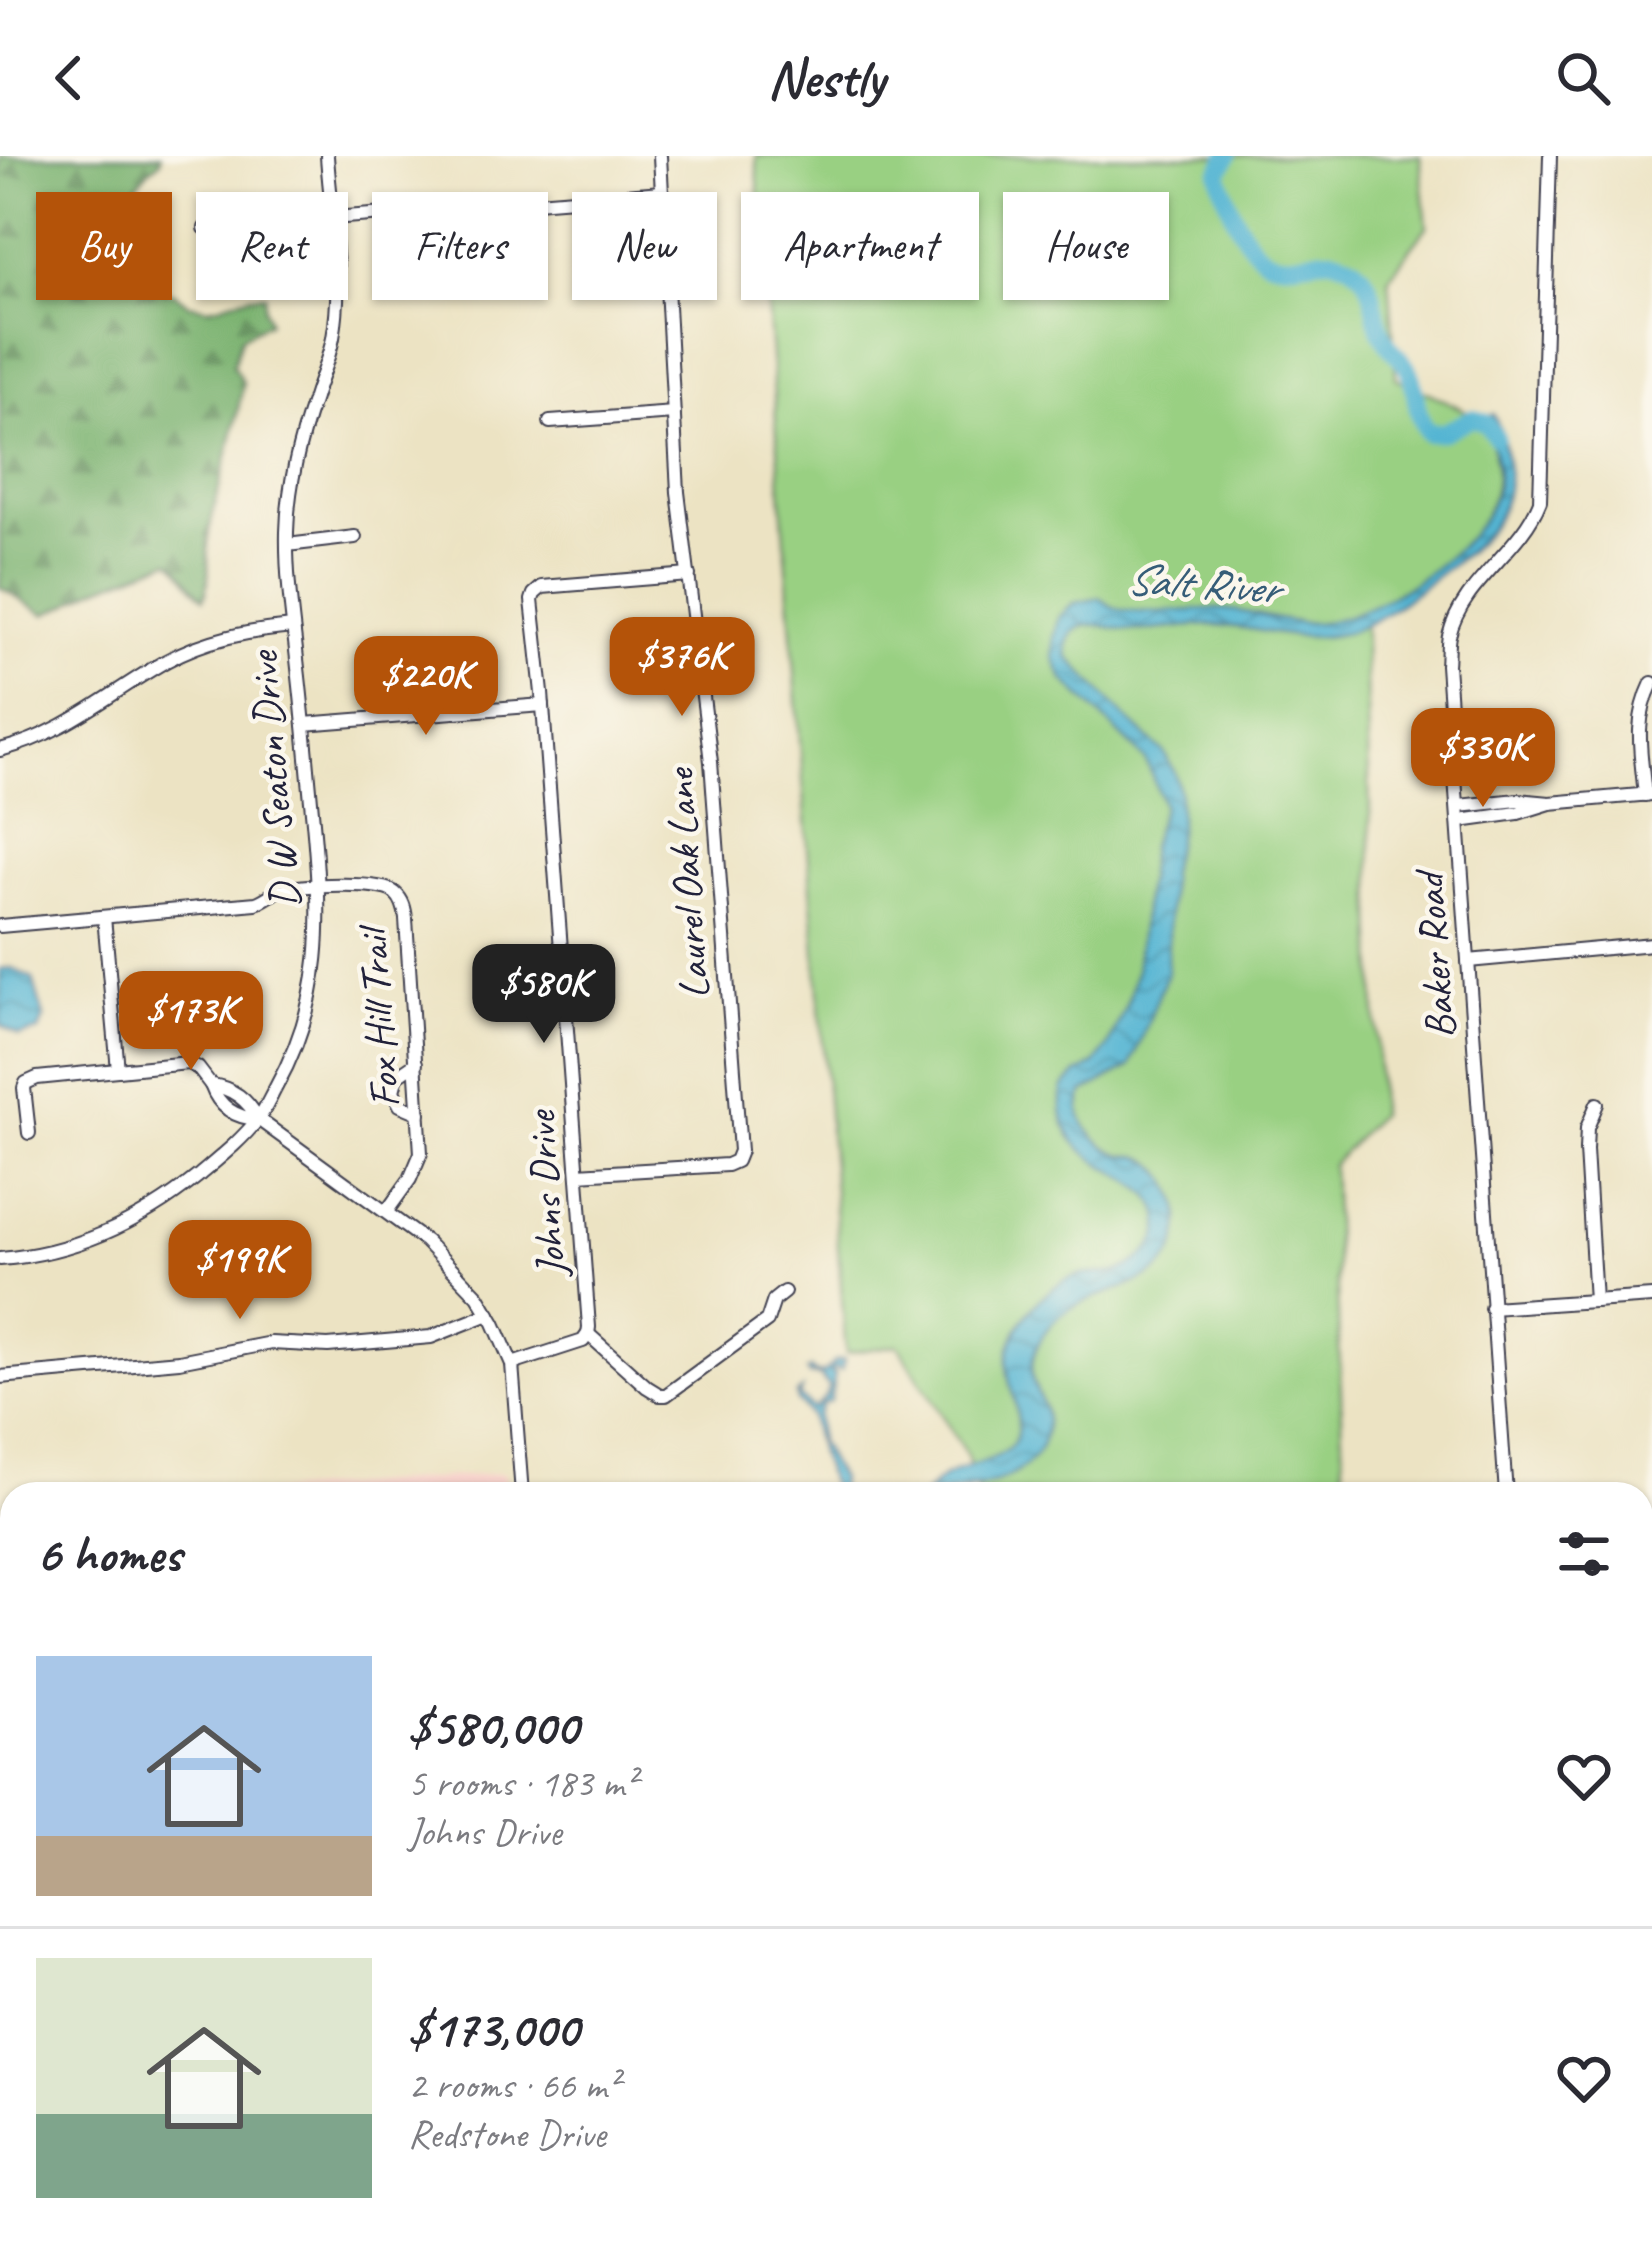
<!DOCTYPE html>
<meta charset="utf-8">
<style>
:root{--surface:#fff;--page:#f2f2f3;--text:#2b2b33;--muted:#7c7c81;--line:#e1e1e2;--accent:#b45309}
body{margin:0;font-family:Caveat,sans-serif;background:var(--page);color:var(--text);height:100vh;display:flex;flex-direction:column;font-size:45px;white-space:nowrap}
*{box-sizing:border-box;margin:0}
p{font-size:39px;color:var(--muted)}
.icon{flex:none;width:66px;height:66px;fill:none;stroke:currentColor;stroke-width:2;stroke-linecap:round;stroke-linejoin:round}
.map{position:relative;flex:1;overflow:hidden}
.details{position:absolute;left:0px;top:1326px;width:1653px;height:771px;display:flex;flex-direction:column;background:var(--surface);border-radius:36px 36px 0 0;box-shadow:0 3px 9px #0004}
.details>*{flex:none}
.guide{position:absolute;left:36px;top:36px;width:1581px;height:108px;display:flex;gap:24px}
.price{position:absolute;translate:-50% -102px;padding:0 27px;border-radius:24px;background:var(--accent);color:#fff;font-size:39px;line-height:78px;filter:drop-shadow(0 3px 6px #0008)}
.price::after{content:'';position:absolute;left:50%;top:72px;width:36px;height:27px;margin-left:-18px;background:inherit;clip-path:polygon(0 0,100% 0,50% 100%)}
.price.current{background:#222;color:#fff}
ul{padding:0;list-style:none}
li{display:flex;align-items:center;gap:36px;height:300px;padding:0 36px}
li+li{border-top:3px solid var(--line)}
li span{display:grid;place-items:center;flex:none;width:336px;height:240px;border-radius:0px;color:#555}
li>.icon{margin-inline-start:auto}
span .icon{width:144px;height:144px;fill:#fffc;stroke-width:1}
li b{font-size:51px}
h2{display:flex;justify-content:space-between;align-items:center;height:144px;padding:0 36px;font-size:51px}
.chip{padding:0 42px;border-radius:0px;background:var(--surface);box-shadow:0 3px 9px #0004;font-size:42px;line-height:108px}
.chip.current{background:var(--accent);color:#fff}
header{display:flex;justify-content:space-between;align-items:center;height:156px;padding:0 36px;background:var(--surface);font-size:54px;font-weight:700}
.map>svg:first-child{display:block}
.built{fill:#f7d0ca}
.grass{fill:#99d082;stroke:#5e795e;stroke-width:3}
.forest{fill:url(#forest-firs);stroke:#4e6a56;stroke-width:3}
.water{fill:url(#water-waves);stroke:#3b6c87;stroke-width:3}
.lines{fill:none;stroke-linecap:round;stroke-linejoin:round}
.river{stroke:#54b5d3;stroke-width:18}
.minor-casing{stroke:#403f4f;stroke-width:16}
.major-casing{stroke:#403f4f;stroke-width:20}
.minor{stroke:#fff;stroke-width:12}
.major{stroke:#fff;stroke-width:15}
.labels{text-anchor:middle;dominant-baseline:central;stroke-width:9;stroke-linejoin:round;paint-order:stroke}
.street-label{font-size:42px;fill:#22223b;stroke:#fbf7ec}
.water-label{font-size:45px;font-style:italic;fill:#365d78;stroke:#fbf7ec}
</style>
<header><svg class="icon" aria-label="back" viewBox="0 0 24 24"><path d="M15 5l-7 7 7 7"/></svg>Nestly<svg class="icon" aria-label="search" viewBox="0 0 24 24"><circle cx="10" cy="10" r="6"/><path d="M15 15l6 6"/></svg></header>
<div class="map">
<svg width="1652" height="2095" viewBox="0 0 1652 2095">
<defs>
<pattern id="forest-firs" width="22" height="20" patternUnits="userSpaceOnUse" patternTransform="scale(3)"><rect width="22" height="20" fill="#7ab270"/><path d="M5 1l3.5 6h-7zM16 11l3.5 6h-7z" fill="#64905d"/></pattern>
<pattern id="water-waves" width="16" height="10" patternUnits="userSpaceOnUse" patternTransform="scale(3)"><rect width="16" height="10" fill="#54b5d3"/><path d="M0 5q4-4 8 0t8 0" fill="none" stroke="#4593ac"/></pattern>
</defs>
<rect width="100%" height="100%" fill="#fbf7ec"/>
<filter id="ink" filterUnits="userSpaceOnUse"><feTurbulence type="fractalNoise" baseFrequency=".00833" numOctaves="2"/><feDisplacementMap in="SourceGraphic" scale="24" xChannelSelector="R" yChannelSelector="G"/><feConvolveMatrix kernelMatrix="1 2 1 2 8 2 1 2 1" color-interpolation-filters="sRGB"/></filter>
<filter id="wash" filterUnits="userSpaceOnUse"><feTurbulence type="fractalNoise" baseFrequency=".004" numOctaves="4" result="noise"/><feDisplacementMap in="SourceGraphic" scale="48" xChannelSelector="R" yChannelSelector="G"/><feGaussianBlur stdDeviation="2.7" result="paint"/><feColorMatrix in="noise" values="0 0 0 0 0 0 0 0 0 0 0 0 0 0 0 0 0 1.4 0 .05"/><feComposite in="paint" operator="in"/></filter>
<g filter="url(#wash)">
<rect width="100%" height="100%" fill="#ece3c3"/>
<!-- built -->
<g class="built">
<polygon points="504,1317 505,1338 248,1338"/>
<polygon points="12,1550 12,1663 0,1664 0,1551"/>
</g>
<!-- grass -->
<path class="grass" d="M756,0H1420L1427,71L1389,121L1396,222C1414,231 1477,257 1486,269C1492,279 1494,294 1495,305C1506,379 1419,426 1364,455L1379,958L1332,1009L1345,1338H978L967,1300L898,1189L846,1197Z"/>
<!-- forest -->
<path class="forest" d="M0,0H161L160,6L149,14L120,50L125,100L143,116L150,131L176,138L189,148L208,152L251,139L265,138L264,152L269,166L241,181L233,210L243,227C235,278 219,326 209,376C205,398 213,420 204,442C190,431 184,413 170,404L95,433L67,449L45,458L0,431Z"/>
<!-- water -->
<g class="water">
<path d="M1493,258C1501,272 1504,286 1506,301C1518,367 1468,395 1423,430C1399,449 1375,468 1345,477C1300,489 1254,469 1209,469C1182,469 1153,476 1127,474C1112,473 1096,465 1081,471C1069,476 1066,489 1068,501L1123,559L1164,597L1175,617L1179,636V672L1170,711L1167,818L1131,910L1083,937C1082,941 1080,950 1080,955C1081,973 1106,995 1123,999C1129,1001 1135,999 1141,1001C1161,1006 1180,1040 1180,1060C1181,1142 1101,1123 1056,1163C1042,1176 1029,1201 1032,1221C1034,1233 1043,1244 1045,1256C1055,1322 973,1338 925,1338C931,1332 938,1324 946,1320C963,1310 1002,1304 1012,1289C1028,1268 1007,1232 1007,1208C1008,1185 1024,1158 1040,1143C1049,1136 1060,1126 1070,1122C1086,1115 1101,1119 1116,1116C1133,1112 1159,1091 1160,1072C1165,1008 1048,1022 1063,932L1076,919L1095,908L1108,891L1129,842L1136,816L1150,691L1163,649L1146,604L1063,523L1054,501V482L1060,460L1075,447L1100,442C1105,445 1109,450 1115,452C1133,460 1193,453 1216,453C1250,453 1280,468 1315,467C1371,464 1481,393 1495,337C1501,314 1493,287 1484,266Z"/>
<polygon points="12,812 33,823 44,862 39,875 19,880 0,868 0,813"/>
<polygon points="844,1204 842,1214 835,1212 830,1216 835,1218 830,1245 822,1248 817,1258 819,1286 839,1322 840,1334 846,1338 835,1338 820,1302 810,1260 797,1245 796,1238 801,1234 799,1240 813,1253 825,1241 829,1231 820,1220 809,1219 806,1215 811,1213 812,1216 823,1218 835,1205"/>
</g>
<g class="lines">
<!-- river -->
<path class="river" d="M1228,0L1219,17C1226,43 1244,94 1270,104C1302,115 1330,86 1360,116C1378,134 1372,164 1386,185C1395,199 1408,207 1412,224C1417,243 1416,260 1428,277L1444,276L1472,262L1484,266L1496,281"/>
</g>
</g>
<g filter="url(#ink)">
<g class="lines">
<defs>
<g id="minor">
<polyline points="205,72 662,36"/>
<polyline points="550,266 674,257"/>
<polyline points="287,389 355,381"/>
<polyline points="304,568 543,549"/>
<path d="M0,594C66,577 109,537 166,505C206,483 249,475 293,471"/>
<path d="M1645,639C1641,597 1633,566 1652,527"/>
<polyline points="1550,647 1651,638"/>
<polyline points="1459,650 1518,644 1550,647 1518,657 1460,665"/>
<polyline points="104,761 118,914"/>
<path d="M0,770L256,747C265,744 272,737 281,734C301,729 380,724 395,737C403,744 405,753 406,763L421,997L410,1023L387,1055"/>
<polyline points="1468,805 1652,788"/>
<polyline points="416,907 397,920 393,935 400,949 419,957"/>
<path d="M258,963C235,962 219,951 211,929C233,932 248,944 258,963L425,1085L478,1140L494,1167L512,1208L522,1338"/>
<polyline points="29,977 24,932 26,927 37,922 188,907 198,912 211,929"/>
<polyline points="578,1018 727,1009 736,1005 740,995 711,606 678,336 660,0"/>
<path d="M0,1103C74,1097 141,1066 198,1020C218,1003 242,984 258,963C265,954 270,942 276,931C325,843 322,764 313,666C308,615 304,563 298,512C293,466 286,422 287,376C288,330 299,285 314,242C320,222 329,203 333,182C344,122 331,59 327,0"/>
<polyline points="1595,1145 1586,994 1587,972 1597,948"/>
<polyline points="1491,1152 1652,1141"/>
<polyline points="588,1178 647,1231 660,1239 666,1239 767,1165 774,1144 784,1136"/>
<polyline points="512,1208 583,1185 588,1178 589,1171 542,537 532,444 534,438 542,431 689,419"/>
<polyline points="0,1221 179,1205 271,1187 328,1190 431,1181 489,1158"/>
<path d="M1506,1338L1447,509C1448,500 1447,489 1449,480C1462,426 1520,396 1540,345L1550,0"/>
<polyline points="1641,1678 1652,1675"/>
<polyline points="0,1915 11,2068"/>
<polyline points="205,2085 206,2095"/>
<polyline points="351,2085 352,2095"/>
<polyline points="1238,2085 1239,2095"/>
<polyline points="470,2095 478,2085"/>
<polyline points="929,2095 934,2085"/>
<polyline points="1371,2095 1494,2086 1519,2095"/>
<polyline points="1630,2095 1652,2093"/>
</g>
<g id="major">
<polyline points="1641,1563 1652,1562"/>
<polyline points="0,1704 12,1703"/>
</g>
</defs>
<!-- minor casing -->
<use href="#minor" class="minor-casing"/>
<!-- major casing -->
<use href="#major" class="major-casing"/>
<!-- minor -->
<use href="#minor" class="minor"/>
<!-- major -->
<use href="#major" class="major"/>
</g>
</g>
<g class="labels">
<!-- street labels -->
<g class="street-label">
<text transform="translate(274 624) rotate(-95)">D W Seaton Drive</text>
<text transform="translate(687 728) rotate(-94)">Laurel Oak Lane</text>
<text transform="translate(1435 800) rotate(-94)">Baker Road</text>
<text transform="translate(379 863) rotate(-94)">Fox Hill Trail</text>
<text transform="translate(546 1038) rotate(-94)">Johns Drive</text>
</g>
<!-- water labels -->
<g class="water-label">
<text transform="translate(1202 428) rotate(4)">Salt River</text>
</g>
</g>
</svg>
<b class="price" style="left:682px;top:563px">$376K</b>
<b class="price" style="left:426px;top:582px">$220K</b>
<b class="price" style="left:1483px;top:654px">$330K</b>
<b class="price current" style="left:544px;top:890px">$580K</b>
<b class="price" style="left:191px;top:917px">$173K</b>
<b class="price" style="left:240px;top:1166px">$199K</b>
<div class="guide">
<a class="chip current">Buy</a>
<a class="chip">Rent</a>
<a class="chip">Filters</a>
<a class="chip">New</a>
<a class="chip">Apartment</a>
<a class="chip">House</a>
</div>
<section class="details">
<h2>6 homes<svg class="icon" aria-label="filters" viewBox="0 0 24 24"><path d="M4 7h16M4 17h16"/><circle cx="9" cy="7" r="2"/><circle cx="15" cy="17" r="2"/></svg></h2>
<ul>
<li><span style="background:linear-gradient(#a9c7e8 75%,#b9a48a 0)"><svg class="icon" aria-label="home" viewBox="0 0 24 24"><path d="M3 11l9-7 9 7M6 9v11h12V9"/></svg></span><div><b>$580,000</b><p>5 rooms · 183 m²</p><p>Johns Drive</p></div><svg class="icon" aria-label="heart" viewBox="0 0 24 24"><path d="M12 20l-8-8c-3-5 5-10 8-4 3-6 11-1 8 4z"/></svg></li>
<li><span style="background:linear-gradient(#dfe7d0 65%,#7fa58c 0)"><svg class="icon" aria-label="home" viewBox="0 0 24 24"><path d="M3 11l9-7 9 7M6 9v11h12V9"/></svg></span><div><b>$173,000</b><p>2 rooms · 66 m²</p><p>Redstone Drive</p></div><svg class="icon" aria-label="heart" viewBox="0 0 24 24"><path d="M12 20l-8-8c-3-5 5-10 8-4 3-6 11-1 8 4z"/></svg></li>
</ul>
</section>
</div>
